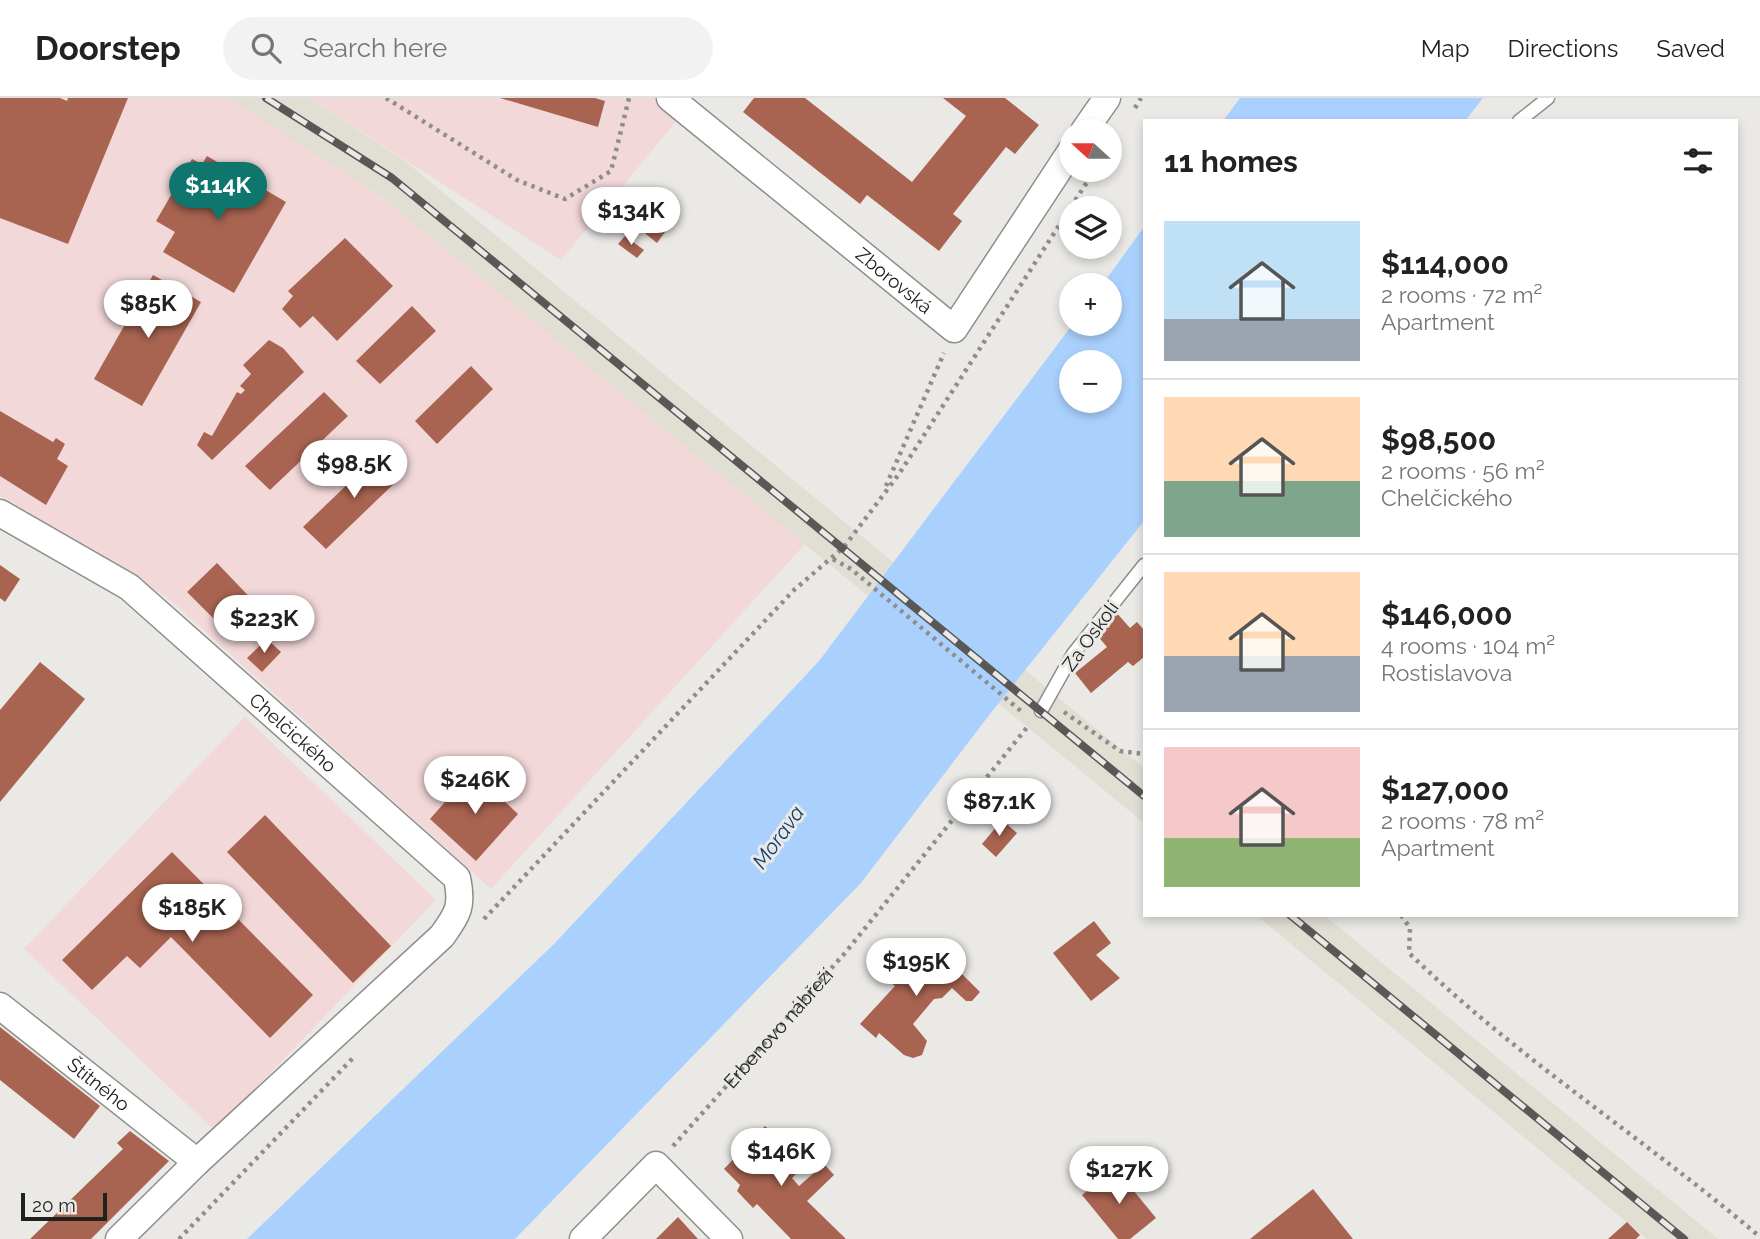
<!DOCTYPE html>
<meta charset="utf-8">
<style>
:root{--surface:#fff;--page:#f2f2f2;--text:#222;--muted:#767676;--line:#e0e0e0;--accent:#0f766e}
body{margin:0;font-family:Raleway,sans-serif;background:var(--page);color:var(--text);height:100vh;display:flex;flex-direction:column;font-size:26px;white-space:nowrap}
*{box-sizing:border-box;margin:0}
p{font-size:23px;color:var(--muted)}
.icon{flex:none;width:38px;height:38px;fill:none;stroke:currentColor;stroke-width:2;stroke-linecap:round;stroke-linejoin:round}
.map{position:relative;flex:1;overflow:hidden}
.panel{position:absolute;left:1143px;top:21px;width:595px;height:798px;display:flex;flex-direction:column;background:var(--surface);border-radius:0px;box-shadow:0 4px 10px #0003}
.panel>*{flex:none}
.needle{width:46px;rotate:291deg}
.buttons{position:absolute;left:1059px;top:21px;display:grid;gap:14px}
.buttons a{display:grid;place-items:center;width:63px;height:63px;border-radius:50%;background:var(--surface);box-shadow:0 4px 10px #0003;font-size:35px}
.scale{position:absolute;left:21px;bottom:18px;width:86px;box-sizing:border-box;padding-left:7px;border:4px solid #212120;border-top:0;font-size:19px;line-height:24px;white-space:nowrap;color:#212120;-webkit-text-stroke:5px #eae9e6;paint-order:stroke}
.price{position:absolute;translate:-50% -60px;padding:0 16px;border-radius:24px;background:#fff;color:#222;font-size:23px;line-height:46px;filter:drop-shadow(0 2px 4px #0008)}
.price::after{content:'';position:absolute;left:50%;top:42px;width:21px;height:16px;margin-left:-10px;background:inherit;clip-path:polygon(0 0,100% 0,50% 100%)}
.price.selected{background:var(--accent);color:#fff}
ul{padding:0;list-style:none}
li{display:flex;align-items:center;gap:21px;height:175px;padding:0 21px}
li+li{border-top:2px solid var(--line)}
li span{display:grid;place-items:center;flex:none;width:196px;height:140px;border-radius:0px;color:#555}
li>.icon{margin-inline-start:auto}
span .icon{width:84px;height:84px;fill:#fffc;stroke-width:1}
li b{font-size:30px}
h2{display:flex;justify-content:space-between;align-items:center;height:84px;padding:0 21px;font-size:30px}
header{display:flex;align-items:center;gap:42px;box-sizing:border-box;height:98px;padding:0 35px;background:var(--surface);border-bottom:2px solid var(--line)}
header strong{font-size:33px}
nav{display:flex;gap:38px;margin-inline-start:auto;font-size:24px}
.search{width:490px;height:63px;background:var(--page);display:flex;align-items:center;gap:18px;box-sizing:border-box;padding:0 24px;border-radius:38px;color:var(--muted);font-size:26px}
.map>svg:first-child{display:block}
.industrial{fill:#f3d8d9}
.built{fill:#e1ded4}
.water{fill:#aad1fe;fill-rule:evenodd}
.building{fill:#a96451}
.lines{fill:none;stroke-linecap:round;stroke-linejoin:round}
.service-casing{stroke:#8e8e8b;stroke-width:15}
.minor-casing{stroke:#8e8e8b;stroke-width:29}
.path{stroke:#8f8e8c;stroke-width:4.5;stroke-dasharray:3.5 5;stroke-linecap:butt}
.service{stroke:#fff;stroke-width:12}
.minor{stroke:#fff;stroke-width:26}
.rail-casing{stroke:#595857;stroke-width:8}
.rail{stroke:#eae9e6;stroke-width:5;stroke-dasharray:16;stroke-linecap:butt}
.labels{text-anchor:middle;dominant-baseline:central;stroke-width:6;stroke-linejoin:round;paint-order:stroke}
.street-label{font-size:19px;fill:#212120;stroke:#eae9e6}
.water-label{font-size:21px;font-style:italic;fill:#0e4072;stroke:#eae9e6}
</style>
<header>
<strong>Doorstep</strong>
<div class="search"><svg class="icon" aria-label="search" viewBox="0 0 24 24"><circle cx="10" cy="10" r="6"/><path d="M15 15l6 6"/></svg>Search here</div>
<nav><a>Map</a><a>Directions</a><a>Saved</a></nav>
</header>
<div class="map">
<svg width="1760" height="1141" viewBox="0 0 1760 1141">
<rect width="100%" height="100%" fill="#eae9e6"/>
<!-- industrial -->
<g class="industrial">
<polygon points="0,0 227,0 238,5 380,97 805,446 491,791 168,500 0,398"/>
<polygon points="309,0 654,0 679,20 561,162"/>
<polygon points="245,619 436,802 215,1033 24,851"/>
</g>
<!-- built -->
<g class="built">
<polygon points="227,0 309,0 405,63 1144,670 1144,725 380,97"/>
<polygon points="1256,817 1324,817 1718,1141 1647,1141"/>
</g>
<!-- water -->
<g class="water">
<polygon points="1240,0 1483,0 1465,23 1223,23"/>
<path d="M1144,129V423L990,616L861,785L515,1141H247L555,845L819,563L1073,226H1110V187H1102ZM1071,264H1110V303H1071Z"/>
</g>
<!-- building -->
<g class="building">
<polygon points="0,0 60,0 67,3 68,0 128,0 68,146 0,120"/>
<polygon points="500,0 595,0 605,3 598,29"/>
<polygon points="754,0 805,0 912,84 966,18 943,0 1005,0 1039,27 1015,56 1006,49 953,116 962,123 939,153 867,97 860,106 743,14"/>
<polygon points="207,58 286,104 234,195 163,154 175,134 156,123 192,61 202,66"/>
<polygon points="639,102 670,127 657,145 625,119"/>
<polygon points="625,138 644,152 637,160 618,146"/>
<polygon points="345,140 393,188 337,243 313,218 300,230 282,211 293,198 288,193"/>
<polygon points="153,177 201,204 142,308 94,281"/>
<polygon points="412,208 436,233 380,286 356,263"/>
<polygon points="269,242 283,250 304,274 212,362 197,347 204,334 212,338 237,294 241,296 245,292 240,288 251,276 243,267"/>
<polygon points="471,268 493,291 437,346 415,323"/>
<polygon points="324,294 348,318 270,392 245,368"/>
<polygon points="0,313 53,344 56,340 65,346 57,361 68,368 46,407 0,378"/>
<polygon points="382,353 404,376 326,451 303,429"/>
<polygon points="217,465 263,513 233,540 187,494"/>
<polygon points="0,467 20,481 5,504 0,500"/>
<polygon points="1115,513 1130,530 1137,524 1144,532 1144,559 1133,568 1128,564 1091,595 1075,575 1107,549 1096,536"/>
<polygon points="267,541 281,554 262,574 247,560"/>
<polygon points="40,564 85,601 0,704 0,612"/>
<polygon points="490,679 505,681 499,688 504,693 499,698 518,716 476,763 430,721 466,680 479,692"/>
<polygon points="265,717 391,848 353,885 227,754"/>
<polygon points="1002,722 1017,735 996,759 982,746"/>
<polygon points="172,754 313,897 270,940 171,839 140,870 127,858 92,892 62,862"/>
<polygon points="1094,823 1111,845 1096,857 1120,880 1091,903 1053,855"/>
<polygon points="926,840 980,894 972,903 966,903 952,890 942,900 934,901 913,926 927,943 922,957 913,960 904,957 879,935 876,940 860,926 895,888 888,882"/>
<polygon points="0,929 100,1008 74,1041 0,982"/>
<polygon points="765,1028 793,1054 780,1067 783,1070 791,1063 800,1072 792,1080 799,1088 824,1066 834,1077 807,1103 846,1141 791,1141 757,1106 753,1110 737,1093 740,1087 724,1071"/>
<polygon points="130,1033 169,1063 91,1141 30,1141 123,1051 117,1045"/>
<polygon points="1115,1070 1156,1120 1130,1141 1118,1141 1082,1097"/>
<polygon points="1313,1091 1353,1141 1250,1141 1260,1133"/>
<polygon points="678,1119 698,1141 656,1141"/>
<polygon points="1627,1124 1640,1137 1636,1141 1608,1141"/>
</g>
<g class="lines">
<defs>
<g id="service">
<polyline points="1519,23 1548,0"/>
<polyline points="1041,613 1073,556 1144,467"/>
</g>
<g id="minor">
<path id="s2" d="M670,0L954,231L1071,53"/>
<polyline points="1084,33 1107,0"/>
<path id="s3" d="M0,415L129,489L457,780C463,808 458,816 442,838L197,1064L119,1141"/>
<path id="s4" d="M0,908L197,1064"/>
<polyline points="583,1141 656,1067 729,1141"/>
</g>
</defs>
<!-- service casing -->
<use href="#service" class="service-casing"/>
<!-- minor casing -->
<use href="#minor" class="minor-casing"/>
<!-- path -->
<g class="path">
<polyline points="386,0 517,82 565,101 611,73 629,0"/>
<polyline points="1135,10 1141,0"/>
<polyline points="886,388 944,255"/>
<polyline points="833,461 851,471 1021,613"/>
<polyline points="1064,614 1120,653 1144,656"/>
<path d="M1401,817L1410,830L1409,855C1517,960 1645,1041 1760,1139"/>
<polyline points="484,821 794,492 844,449 899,376 1089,81"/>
<path id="s1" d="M673,1048L845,855L1029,627"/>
<polyline points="179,1141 353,960"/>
</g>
<!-- service -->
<use href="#service" class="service"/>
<!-- minor -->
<use href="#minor" class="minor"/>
<defs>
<g id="rail">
<polyline points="266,0 392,80 1144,698"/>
<polyline points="1290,817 1684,1141"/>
</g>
</defs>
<!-- rail casing -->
<use href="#rail" class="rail-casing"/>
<!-- rail -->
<use href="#rail" class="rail"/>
</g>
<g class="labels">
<!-- street labels -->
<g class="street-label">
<text stroke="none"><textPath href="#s2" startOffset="289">Zborovská</textPath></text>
<text transform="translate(1090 538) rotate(-54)">Za Oskolí</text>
<text stroke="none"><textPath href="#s3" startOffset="368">Chelčického</textPath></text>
<text stroke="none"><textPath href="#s1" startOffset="158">Erbenovo nábřeží</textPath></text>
<text stroke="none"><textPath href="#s4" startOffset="126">Štítného</textPath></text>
</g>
<!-- water labels -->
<g class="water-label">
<text transform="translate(778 739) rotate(-54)">Morava</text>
</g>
</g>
</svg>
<div class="buttons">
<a><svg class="needle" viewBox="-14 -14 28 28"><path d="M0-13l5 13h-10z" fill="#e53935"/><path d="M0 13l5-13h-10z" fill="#767676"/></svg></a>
<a><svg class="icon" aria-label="layers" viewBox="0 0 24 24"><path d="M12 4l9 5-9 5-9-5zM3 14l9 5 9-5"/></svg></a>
<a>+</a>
<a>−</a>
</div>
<div class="scale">20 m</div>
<b class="price selected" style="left:218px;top:124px">$114K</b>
<b class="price" style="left:631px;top:149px">$134K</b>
<b class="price" style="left:148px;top:242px">$85K</b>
<b class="price" style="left:354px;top:402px">$98.5K</b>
<b class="price" style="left:264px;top:557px">$223K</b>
<b class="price" style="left:475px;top:718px">$246K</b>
<b class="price" style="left:999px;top:740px">$87.1K</b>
<b class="price" style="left:192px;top:846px">$185K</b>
<b class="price" style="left:916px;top:900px">$195K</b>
<b class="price" style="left:781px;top:1090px">$146K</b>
<b class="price" style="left:1119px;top:1108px">$127K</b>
<section class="panel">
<h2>11 homes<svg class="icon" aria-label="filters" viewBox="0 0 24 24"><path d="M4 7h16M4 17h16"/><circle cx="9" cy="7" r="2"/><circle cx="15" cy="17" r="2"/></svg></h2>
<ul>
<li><span style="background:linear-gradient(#bfe0f5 70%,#9aa5b1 0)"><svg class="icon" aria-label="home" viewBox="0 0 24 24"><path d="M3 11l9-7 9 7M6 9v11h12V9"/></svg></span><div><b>$114,000</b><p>2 rooms · 72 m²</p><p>Apartment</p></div></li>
<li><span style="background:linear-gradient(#ffd9b3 60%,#7fa58c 0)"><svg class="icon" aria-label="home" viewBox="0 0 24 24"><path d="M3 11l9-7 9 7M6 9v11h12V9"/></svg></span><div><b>$98,500</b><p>2 rooms · 56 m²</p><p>Chelčického</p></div></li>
<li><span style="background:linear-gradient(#ffd9b3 60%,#9aa5b1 0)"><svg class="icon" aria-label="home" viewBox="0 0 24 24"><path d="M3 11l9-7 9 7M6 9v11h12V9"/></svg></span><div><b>$146,000</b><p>4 rooms · 104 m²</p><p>Rostislavova</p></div></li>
<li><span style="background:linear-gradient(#f6c9c9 65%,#8fb573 0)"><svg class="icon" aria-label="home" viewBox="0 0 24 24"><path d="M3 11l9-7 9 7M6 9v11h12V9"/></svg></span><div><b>$127,000</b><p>2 rooms · 78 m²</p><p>Apartment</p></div></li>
</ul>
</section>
</div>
